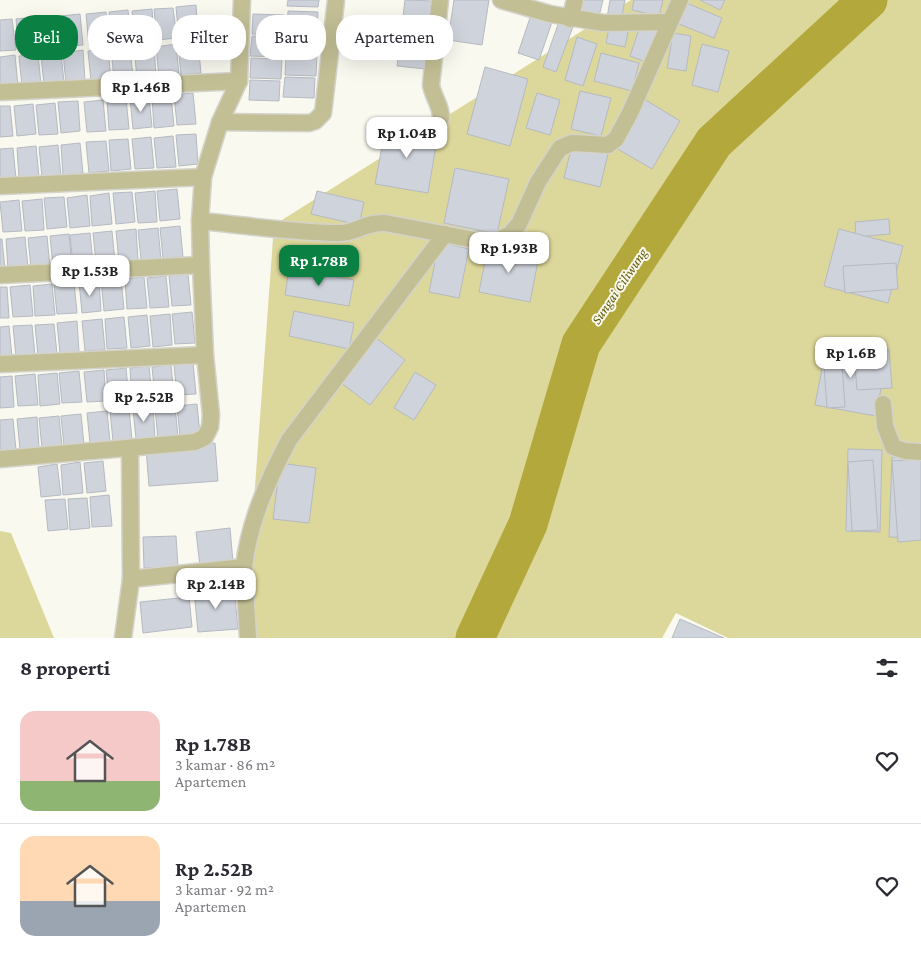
<!DOCTYPE html>
<html lang="id">
<meta charset="utf-8">
<style>
:root{--surface:#fff;--page:#f7f7f7;--text:#2b2b33;--muted:#7c7c81;--line:#e1e1e2;--accent:#0b8043}
body{margin:0;font-family:"Crimson Pro",serif;background:var(--page);color:var(--text);height:100vh;display:flex;flex-direction:column;font-size:19px;white-space:nowrap}
*{box-sizing:border-box;margin:0}
p{font-size:16px;color:var(--muted)}
.icon{flex:none;width:28px;height:28px;fill:none;stroke:currentColor;stroke-width:2;stroke-linecap:round;stroke-linejoin:round}
.map{position:relative;height:638px;overflow:hidden}
.side{display:flex;flex-direction:column;background:var(--surface);flex:1}
.side>*{flex:none}
.banner{position:absolute;left:15px;top:15px;width:500px;height:45px;display:flex;gap:10px}
.price{position:absolute;translate:-50% -42px;padding:0 11px;border-radius:10px;background:#fff;color:#222;font-size:16px;line-height:32px;filter:drop-shadow(0 1px 2px #0008)}
.price::after{content:'';position:absolute;left:50%;top:30px;width:15px;height:11px;margin-left:-8px;background:inherit;clip-path:polygon(0 0,100% 0,50% 100%)}
.price.on{background:var(--accent);color:#fff}
ul{padding:0;list-style:none}
li{display:flex;align-items:center;gap:15px;height:125px;padding:0 20px}
li+li{border-top:1px solid var(--line)}
li span{display:grid;place-items:center;flex:none;width:140px;height:100px;border-radius:15px;color:#555}
li>.icon{margin-inline-start:auto}
span .icon{width:60px;height:60px;fill:#fffc;stroke-width:1}
li b{font-size:21px}
h2{display:flex;justify-content:space-between;align-items:center;height:60px;padding:0 20px;font-size:21px}
.chip{padding:0 18px;border-radius:20px;background:var(--surface);box-shadow:0 5px 20px #0002;font-size:18px;line-height:45px}
.chip.on{background:var(--accent);color:#fff}
.map>svg:first-child{display:block}
.green{fill:#dcd79a}
.lines{fill:none;stroke-linecap:round;stroke-linejoin:round}
.river{stroke:#b2a83c;stroke-width:39}
.building{fill:#cfd3db;stroke:#b5bac2}
.street-casing{stroke:#d4d3cb;stroke-width:19}
.street{stroke:#c3bf95;stroke-width:16}
.labels{text-anchor:middle;dominant-baseline:central;stroke-width:4;stroke-linejoin:round;paint-order:stroke}
.water-label{font-size:14px;font-style:italic;fill:#615a05;stroke:#faf9f0}
</style>
<div class="map">
<svg width="921" height="638" viewBox="0 0 921 638">
<rect width="100%" height="100%" fill="#faf9f0"/>
<!-- green -->
<g class="green">
<polygon points="631,0 921,0 921,638 728,638 676,613 662,638 244,638 274,225"/>
<polygon points="0,531 11,533 54,638 0,638"/>
</g>
<g class="lines">
<!-- river -->
<polyline class="river" points="475,638 528,524 581,344 714,142 868,0"/>
</g>
<!-- building -->
<g class="building">
<polygon points="288,0 319,0 318,7 287,6"/>
<polygon points="405,0 434,1 426,69 397,66"/>
<polygon points="454,0 489,0 482,45 448,40"/>
<polygon points="579,0 603,0 598,20 575,15"/>
<polygon points="610,0 625,0 621,20 607,18"/>
<polygon points="634,0 663,0 659,16 632,10"/>
<polygon points="700,0 725,0 720,10"/>
<polygon points="682,1 722,18 714,38 674,22"/>
<polygon points="196,5 198,36 179,38 176,7"/>
<polygon points="173,8 177,38 157,40 154,9"/>
<polygon points="152,9 154,39 135,41 132,11"/>
<polygon points="128,10 131,41 112,43 109,12"/>
<polygon points="288,11 318,12 317,32 287,31"/>
<polygon points="106,12 109,43 89,45 86,14"/>
<polygon points="80,14 83,45 63,47 61,16"/>
<polygon points="253,14 284,15 283,35 252,34"/>
<polygon points="531,15 552,22 539,60 518,53"/>
<polygon points="58,16 61,47 41,48 38,18"/>
<polygon points="36,17 38,48 19,50 16,19"/>
<polygon points="12,19 16,50 0,51 0,20"/>
<polygon points="560,19 574,24 556,72 543,67"/>
<polygon points="640,26 662,33 651,64 630,56"/>
<polygon points="609,28 628,32 625,47 606,43"/>
<polygon points="286,33 317,34 316,54 285,53"/>
<polygon points="673,33 691,36 686,71 667,68"/>
<polygon points="252,36 282,37 281,57 250,56"/>
<polygon points="577,37 597,44 583,86 565,80"/>
<polygon points="198,43 201,73 181,75 178,44"/>
<polygon points="176,44 179,75 159,77 156,47"/>
<polygon points="702,44 729,51 718,92 692,85"/>
<polygon points="154,46 156,76 137,78 134,47"/>
<polygon points="130,47 133,78 114,79 111,49"/>
<polygon points="108,49 111,80 91,81 88,51"/>
<polygon points="83,50 85,82 66,83 63,53"/>
<polygon points="61,53 64,83 44,85 41,55"/>
<polygon points="601,53 639,63 632,91 594,81"/>
<polygon points="38,54 41,85 22,86 19,56"/>
<polygon points="15,55 18,86 0,88 0,57"/>
<polygon points="286,55 317,56 316,76 285,75"/>
<polygon points="251,58 282,59 281,79 250,78"/>
<polygon points="485,67 528,79 510,146 467,134"/>
<polygon points="285,77 315,78 314,98 283,97"/>
<polygon points="250,80 280,81 279,101 249,100"/>
<polygon points="580,91 611,98 601,136 571,129"/>
<polygon points="193,93 196,124 177,125 174,95"/>
<polygon points="537,93 560,100 550,135 526,128"/>
<polygon points="171,96 174,126 154,128 152,97"/>
<polygon points="149,97 152,127 133,129 130,98"/>
<polygon points="126,98 129,129 109,130 107,100"/>
<polygon points="644,99 680,121 652,169 616,148"/>
<polygon points="103,100 106,131 87,132 84,102"/>
<polygon points="78,101 80,131 61,133 58,102"/>
<polygon points="55,103 58,134 39,135 36,105"/>
<polygon points="33,104 36,134 17,136 14,106"/>
<polygon points="0,106 10,106 13,136 0,137"/>
<polygon points="386,125 438,134 428,193 375,184"/>
<polygon points="196,134 198,164 179,166 176,135"/>
<polygon points="173,136 176,167 157,168 154,138"/>
<polygon points="151,137 154,168 135,169 132,139"/>
<polygon points="128,139 131,169 111,171 109,140"/>
<polygon points="106,141 109,171 89,173 86,142"/>
<polygon points="80,143 83,173 63,175 61,145"/>
<polygon points="58,145 61,176 42,177 39,147"/>
<polygon points="572,145 608,154 600,187 564,178"/>
<polygon points="36,146 39,177 19,178 17,148"/>
<polygon points="13,148 16,179 0,180 0,149"/>
<polygon points="455,168 509,179 497,234 444,223"/>
<polygon points="177,189 180,219 160,221 157,191"/>
<polygon points="155,191 157,222 138,223 135,193"/>
<polygon points="317,191 364,202 359,225 311,214"/>
<polygon points="132,192 135,222 116,224 113,193"/>
<polygon points="109,193 112,224 92,226 90,196"/>
<polygon points="87,195 90,226 70,228 67,198"/>
<polygon points="64,197 67,227 47,229 44,198"/>
<polygon points="42,199 44,230 25,231 22,201"/>
<polygon points="19,200 22,231 3,232 0,202"/>
<polygon points="889,219 890,234 856,237 855,222"/>
<polygon points="180,226 183,257 163,258 160,228"/>
<polygon points="158,228 161,259 141,260 138,230"/>
<polygon points="136,229 138,260 119,262 116,231"/>
<polygon points="839,229 903,246 888,303 824,286"/>
<polygon points="112,231 115,262 96,263 93,233"/>
<polygon points="90,233 93,263 73,265 70,235"/>
<polygon points="69,234 72,265 53,266 50,236"/>
<polygon points="47,236 50,267 31,268 28,238"/>
<polygon points="25,237 28,268 8,269 6,239"/>
<polygon points="0,239 2,239 5,269 0,270"/>
<polygon points="439,242 469,249 459,298 429,292"/>
<polygon points="488,246 539,256 530,302 479,292"/>
<polygon points="896,263 898,289 845,293 843,266"/>
<polygon points="289,269 354,280 349,306 285,295"/>
<polygon points="188,274 191,305 172,306 169,276"/>
<polygon points="166,276 169,307 150,308 147,278"/>
<polygon points="144,277 147,308 127,309 125,279"/>
<polygon points="121,279 124,309 104,311 101,280"/>
<polygon points="99,281 101,311 82,313 79,282"/>
<polygon points="74,282 77,313 57,314 54,284"/>
<polygon points="52,284 55,315 35,316 33,286"/>
<polygon points="30,285 33,316 13,317 10,287"/>
<polygon points="0,287 7,287 9,318 0,318"/>
<polygon points="294,311 354,323 349,349 289,336"/>
<polygon points="192,312 195,343 175,344 172,314"/>
<polygon points="170,314 172,345 153,347 150,316"/>
<polygon points="147,315 150,346 131,348 128,317"/>
<polygon points="124,317 127,348 107,349 105,319"/>
<polygon points="102,319 105,350 85,351 82,321"/>
<polygon points="77,321 79,352 60,353 57,323"/>
<polygon points="54,324 57,354 38,356 35,325"/>
<polygon points="32,325 35,355 16,357 13,326"/>
<polygon points="9,326 12,357 0,358 0,327"/>
<polygon points="375,337 405,360 370,405 340,382"/>
<polygon points="827,342 887,354 876,416 815,405"/>
<polygon points="889,350 892,388 857,390 854,352"/>
<polygon points="193,363 196,394 177,395 174,365"/>
<polygon points="171,365 174,396 155,397 152,367"/>
<polygon points="842,365 845,407 827,408 824,366"/>
<polygon points="149,366 152,397 132,399 130,368"/>
<polygon points="126,368 129,399 109,400 106,370"/>
<polygon points="104,370 106,401 87,402 84,372"/>
<polygon points="79,371 82,402 62,403 59,373"/>
<polygon points="415,372 436,385 414,420 394,408"/>
<polygon points="57,373 60,404 40,406 38,375"/>
<polygon points="35,374 38,405 18,406 15,376"/>
<polygon points="12,376 14,407 0,408 0,377"/>
<polygon points="197,404 200,435 180,436 177,406"/>
<polygon points="175,406 178,437 158,439 155,408"/>
<polygon points="153,407 155,438 136,439 133,409"/>
<polygon points="129,409 132,440 113,441 110,411"/>
<polygon points="107,411 110,442 90,443 87,413"/>
<polygon points="81,414 84,445 64,446 61,416"/>
<polygon points="59,416 62,447 42,448 39,418"/>
<polygon points="37,417 39,448 20,449 17,419"/>
<polygon points="13,419 16,450 0,451 0,420"/>
<polygon points="215,443 218,481 149,486 146,449"/>
<polygon points="848,449 882,450 880,532 846,531"/>
<polygon points="892,457 921,458 921,538 889,537"/>
<polygon points="921,459 921,540 898,542 892,461"/>
<polygon points="873,460 878,530 852,531 848,462"/>
<polygon points="103,461 106,491 87,493 84,463"/>
<polygon points="80,462 83,493 63,495 61,465"/>
<polygon points="280,463 316,468 309,523 273,519"/>
<polygon points="57,464 61,495 41,497 38,467"/>
<polygon points="109,495 112,526 92,527 90,497"/>
<polygon points="87,498 90,528 70,530 68,499"/>
<polygon points="65,499 68,529 48,531 45,500"/>
<polygon points="230,528 233,562 200,566 196,532"/>
<polygon points="176,536 178,567 144,568 143,537"/>
<polygon points="234,587 238,629 198,632 194,590"/>
<polygon points="189,597 192,627 143,633 140,602"/>
<polygon points="680,619 724,638 672,638"/>
</g>
<g class="lines">
<defs>
<g id="street">
<path d="M440,0L431,85C433,97 441,105 441,118"/>
<polyline points="501,0 550,14 604,23 670,22"/>
<polyline points="570,19 575,0"/>
<polyline points="0,92 239,81"/>
<polyline points="220,122 309,123 315,121 323,113 336,0"/>
<polyline points="0,186 203,177"/>
<path d="M200,221C246,225 294,233 340,233C357,233 365,222 385,223L480,241H497L510,234L519,224L538,182L560,148L572,143L608,145L616,139L630,113L680,0"/>
<polyline points="0,275 201,265"/>
<polyline points="0,364 205,355"/>
<polyline points="883,404 885,426 893,447 905,451 921,452"/>
<polyline points="130,448 131,579 244,567 248,638"/>
<polyline points="0,459 195,442 205,437 210,427 211,415 205,355 201,265 200,221 203,177 220,122 239,81 242,0"/>
<path d="M244,567C249,522 268,480 289,440L445,234"/>
<polyline points="123,638 131,579"/>
</g>
</defs>
<!-- street casing -->
<use href="#street" class="street-casing"/>
<!-- street -->
<use href="#street" class="street"/>
</g>
<g class="labels">
<!-- water labels -->
<g class="water-label">
<text transform="translate(619 286) rotate(-56)">Sungai Ciliwung</text>
</g>
</g>
</svg>
<b class="price" style="left:141px;top:113px">Rp 1.46B</b>
<b class="price" style="left:407px;top:159px">Rp 1.04B</b>
<b class="price" style="left:509px;top:274px">Rp 1.93B</b>
<b class="price on" style="left:319px;top:287px">Rp 1.78B</b>
<b class="price" style="left:90px;top:297px">Rp 1.53B</b>
<b class="price" style="left:851px;top:379px">Rp 1.6B</b>
<b class="price" style="left:144px;top:423px">Rp 2.52B</b>
<b class="price" style="left:216px;top:610px">Rp 2.14B</b>
<div class="banner">
<a class="chip on">Beli</a>
<a class="chip">Sewa</a>
<a class="chip">Filter</a>
<a class="chip">Baru</a>
<a class="chip">Apartemen</a>
</div>
</div>
<section class="side">
<h2>8 properti<svg class="icon" aria-label="filters" viewBox="0 0 24 24"><path d="M4 7h16M4 17h16"/><circle cx="9" cy="7" r="2"/><circle cx="15" cy="17" r="2"/></svg></h2>
<ul>
<li><span style="background:linear-gradient(#f6c9c9 70%,#8fb573 0)"><svg class="icon" aria-label="home" viewBox="0 0 24 24"><path d="M3 11l9-7 9 7M6 9v11h12V9"/></svg></span><div><b>Rp 1.78B</b><p>3 kamar · 86 m²</p><p>Apartemen</p></div><svg class="icon" aria-label="heart" viewBox="0 0 24 24"><path d="M12 20l-8-8c-3-5 5-10 8-4 3-6 11-1 8 4z"/></svg></li>
<li><span style="background:linear-gradient(#ffd9b3 65%,#9aa5b1 0)"><svg class="icon" aria-label="home" viewBox="0 0 24 24"><path d="M3 11l9-7 9 7M6 9v11h12V9"/></svg></span><div><b>Rp 2.52B</b><p>3 kamar · 92 m²</p><p>Apartemen</p></div><svg class="icon" aria-label="heart" viewBox="0 0 24 24"><path d="M12 20l-8-8c-3-5 5-10 8-4 3-6 11-1 8 4z"/></svg></li>
</ul>
</section>
